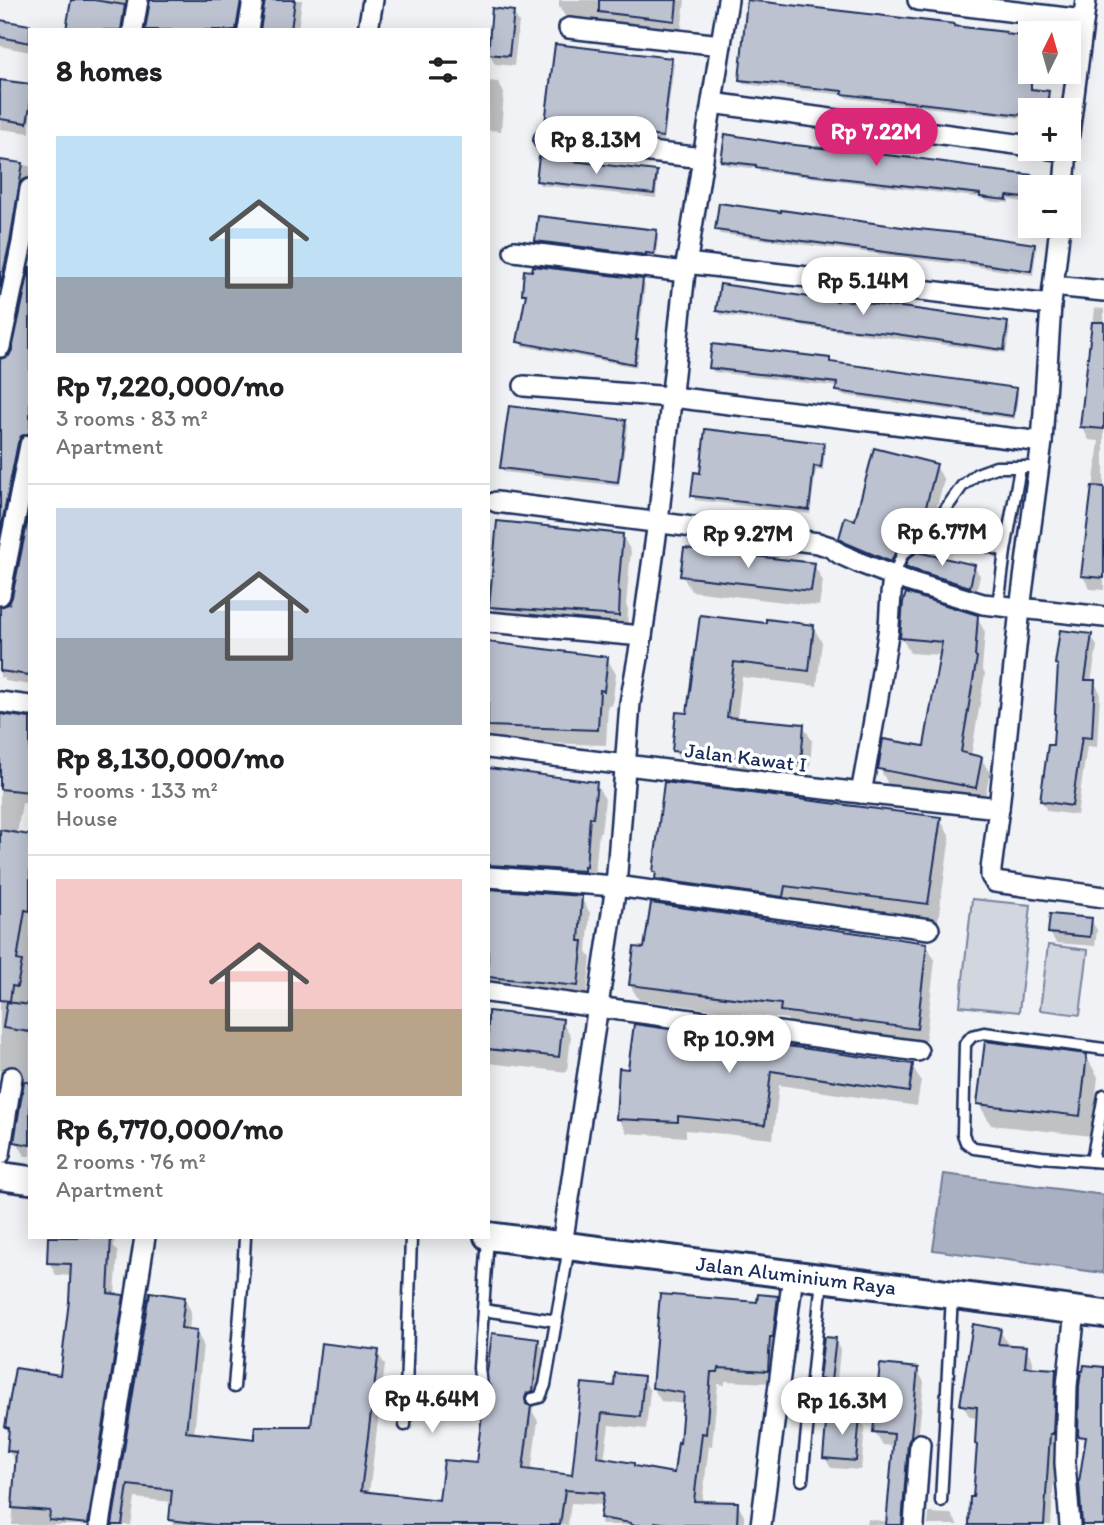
<!DOCTYPE html>
<meta charset="utf-8">
<style>
:root{--surface:#fff;--page:#f2f2f2;--text:#202124;--muted:#757577;--line:#e0e0e0;--accent:#db2777}
body{margin:0;font-family:Itim,sans-serif;background:var(--page);color:var(--text);height:100vh;display:flex;flex-direction:column;font-size:26px;white-space:nowrap}
*{box-sizing:border-box;margin:0}
p{font-size:23px;color:var(--muted)}
.icon{flex:none;width:38px;height:38px;fill:none;stroke:currentColor;stroke-width:2;stroke-linecap:round;stroke-linejoin:round}
.map{position:relative;flex:1;overflow:hidden}
.details{position:absolute;left:28px;top:28px;width:462px;height:1211px;display:flex;flex-direction:column;background:var(--surface);border-radius:0px;box-shadow:0 4px 18px #0003}
.details>*{flex:none}
.needle{width:46px;rotate:5deg}
.tools{position:absolute;left:1018px;top:21px;display:grid;gap:14px}
.tools a{display:grid;place-items:center;width:63px;height:63px;border-radius:0px;background:var(--surface);box-shadow:0 4px 18px #0003;font-size:35px}
.price{position:absolute;translate:-50% -60px;padding:0 16px;border-radius:24px;background:#fff;color:#222;font-size:23px;line-height:46px;filter:drop-shadow(0 2px 4px #0008)}
.price::after{content:'';position:absolute;left:50%;top:42px;width:21px;height:16px;margin-left:-10px;background:inherit;clip-path:polygon(0 0,100% 0,50% 100%)}
.price.active{background:var(--accent);color:#fff}
ul{padding:0;list-style:none}
li{display:grid;align-content:center;gap:14px;height:371px;padding:0 28px}
li+li{border-top:2px solid var(--line)}
li span{display:grid;place-items:center;height:217px;border-radius:0px;color:#555}
li>.icon{margin-inline-start:auto}
span .icon{width:126px;height:126px;fill:#fffc;stroke-width:1}
li b{font-size:30px}
h2{display:flex;justify-content:space-between;align-items:center;height:84px;padding:0 28px;font-size:30px}
.map>svg:first-child{display:block}
.green{fill:#d2d6df;stroke:#76829e;stroke-width:2}
.water{fill:#a8b0c2;stroke:#707c9a;stroke-width:2}
.shadow{fill:#0003}
.building{fill:#bcc2d0;stroke:#1b2f5e;stroke-width:2}
.lines{fill:none;stroke-linecap:round;stroke-linejoin:round}
.lane-casing{stroke:#1b2f5e;stroke-width:15}
.street-casing{stroke:#1b2f5e;stroke-width:24}
.secondary-casing{stroke:#1b2f5e;stroke-width:32}
.lane{stroke:#fff;stroke-width:10}
.street{stroke:#fff;stroke-width:19}
.secondary{stroke:#fff;stroke-width:26}
.labels{text-anchor:middle;dominant-baseline:central;stroke-width:7;stroke-linejoin:round;paint-order:stroke}
.street-label{font-size:21px;fill:#1b2f5e;stroke:#fff}
</style>
<div class="map">
<svg width="1104" height="1525" viewBox="0 0 1104 1525">
<rect width="100%" height="100%" fill="#f1f2f5"/>
<filter id="ink" filterUnits="userSpaceOnUse"><feTurbulence type="fractalNoise" baseFrequency=".0143" numOctaves="2"/><feDisplacementMap in="SourceGraphic" scale="14" xChannelSelector="R" yChannelSelector="G"/><feConvolveMatrix kernelMatrix="1 2 1 2 8 2 1 2 1" color-interpolation-filters="sRGB"/></filter>
<g filter="url(#ink)">
<!-- green -->
<g class="green">
<polygon points="972,899 1031,905 1019,1012 960,1006"/>
<polygon points="1048,945 1088,950 1080,1015 1040,1010"/>
</g>
<!-- water -->
<polygon class="water" points="944,1174 1104,1195 1103,1273 933,1250"/>
<!-- shadow -->
<g class="shadow">
<polygon points="73,0 139,0 128,30 68,30"/>
<polygon points="151,0 253,0 243,30 147,30"/>
<polygon points="266,0 302,0 298,30 262,30"/>
<polygon points="559,0 685,0 681,32 566,18 559,6"/>
<polygon points="513,12 519,22 514,66 495,64 490,54"/>
<polygon points="0,21 36,28 37,30 30,30 30,52 0,46"/>
<polygon points="671,60 674,64 664,141 549,128 546,123"/>
<polygon points="1033,72 1031,91 1048,93 1050,97 1049,110 1031,110 1031,119 847,98 845,95 743,84 741,80"/>
<polygon points="488,81 498,82 504,93 501,131 488,130"/>
<polygon points="0,82 30,87 30,133 0,129"/>
<polygon points="0,161 30,166 30,189 0,324"/>
<polygon points="723,161 980,171 1020,176 1020,172 1044,176 1047,180 1046,187 1031,187 1031,203 1009,200 1009,203 985,201 983,198 760,171 759,169 726,165"/>
<polygon points="656,172 658,177 656,198 540,185 538,180"/>
<polygon points="717,229 1034,246 1036,251 1033,275 972,266 720,234"/>
<polygon points="656,232 658,237 656,258 648,257 648,259 540,245 537,241"/>
<polygon points="30,274 30,446 0,570 0,360 11,356"/>
<polygon points="642,281 645,285 638,343 640,346 636,367 522,346 519,341 527,299 523,293"/>
<polygon points="1095,308 1104,309 1104,590 1090,589 1082,575 1099,441 1089,440 1082,427"/>
<polygon points="718,311 1007,324 1010,328 1006,353 721,315"/>
<polygon points="829,360 831,364 1016,390 1018,394 1015,419 841,395 838,390 839,387 714,372 711,368"/>
<polygon points="625,421 628,426 619,486 504,472 502,468"/>
<polygon points="823,445 825,449 823,471 816,470 810,514 695,500 693,496"/>
<polygon points="936,466 944,480 927,544 916,554 974,566 980,576 975,596 913,577 907,566 911,558 908,557 899,575 849,553 841,538 856,522"/>
<polygon points="30,517 30,685 5,681 4,678 0,677 0,608 11,604"/>
<polygon points="622,536 631,551 626,605 628,609 627,630 500,622 491,606"/>
<polygon points="814,565 823,581 819,606 691,591 682,575"/>
<polygon points="701,617 767,625 813,627 822,642 817,686 742,677 737,719 803,725 812,741 809,777 683,766 674,750 689,715"/>
<polygon points="977,617 985,632 982,669 985,674 971,756 981,758 990,773 984,802 888,784 880,769 925,748 941,655 910,653 902,638"/>
<polygon points="1091,636 1097,646 1091,682 1094,682 1100,692 1097,747 1087,746 1077,815 1047,811 1042,801 1055,747 1060,669 1057,664"/>
<polygon points="488,644 607,659 616,674 612,706 608,705 606,745 488,741"/>
<polygon points="0,716 30,739 30,804 22,803 17,834 30,837 30,1156 25,1156 17,1142 26,1079 22,1078 15,1079 0,1132"/>
<polygon points="488,770 596,784 605,799 601,832 599,832 594,882 488,884"/>
<polygon points="940,819 950,837 938,921 795,904 667,897 657,879 654,871"/>
<polygon points="488,891 581,898 590,913 587,952 591,958 586,1001 488,992"/>
<polygon points="1091,920 1097,930 1095,946 1056,943 1050,933"/>
<polygon points="926,944 935,960 925,1044 791,1026 787,1019 639,1000 630,985"/>
<polygon points="488,1013 562,1021 571,1036 567,1072 488,1063"/>
<polygon points="1086,1056 1098,1077 1091,1136 991,1125 979,1104"/>
<polygon points="912,1066 921,1080 917,1106 779,1085 773,1139 686,1130 686,1137 627,1133 618,1118 621,1070"/>
<polygon points="50,1237 115,1237 114,1246 118,1252 115,1296 122,1297 130,1310 96,1525 12,1525 17,1463 8,1450 10,1434 6,1427 61,1377 72,1276 56,1275 49,1262"/>
<polygon points="184,1298 191,1311 189,1331 196,1331 203,1344 194,1435 257,1441 313,1428 377,1352 385,1365 369,1493 441,1502 477,1465 490,1399 538,1340 546,1353 540,1404 534,1406 532,1411 538,1421 531,1472 573,1477 584,1385 615,1388 643,1378 650,1391 646,1429 609,1425 604,1460 635,1468 676,1475 682,1445 685,1404 661,1401 653,1388 759,1304 776,1298 784,1311 775,1383 725,1381 725,1385 718,1384 712,1446 709,1446 702,1503 737,1503 744,1516 744,1525 602,1525 601,1523 604,1505 571,1503 568,1525 173,1525 171,1520 172,1502 135,1498 131,1525 114,1525"/>
<polygon points="1000,1330 1007,1343 1007,1346 1026,1348 1033,1361 1033,1369 1055,1371 1063,1384 1056,1446 1051,1525 971,1525 979,1448 978,1418 970,1417 962,1404"/>
<polygon points="835,1340 840,1350 836,1390 827,1389 821,1379"/>
<polygon points="917,1369 924,1382 909,1525 867,1525 868,1519 888,1522 895,1446 883,1445 875,1432"/>
<polygon points="859,1417 865,1427 861,1470 831,1468 825,1458"/>
<polygon points="929,1513 951,1514 958,1525 928,1525"/>
</g>
<!-- building -->
<g class="building">
<polygon points="71,0 94,0 125,5 121,30 66,30"/>
<polygon points="150,0 241,0 236,30 145,30"/>
<polygon points="265,0 295,0 291,30 260,30"/>
<polygon points="599,0 677,0 675,21 599,12"/>
<polygon points="747,0 954,24 954,26 1006,32 1006,34 1031,37 1031,89 1049,91 1046,110 1031,110 1031,116 842,94 843,91 739,80"/>
<polygon points="492,8 514,11 509,56 488,54"/>
<polygon points="0,20 30,25 30,43 0,37"/>
<polygon points="555,44 672,58 663,137 545,123"/>
<polygon points="0,80 30,84 30,107 27,123 0,119"/>
<polygon points="725,134 786,144 922,159 980,167 980,169 1031,175 1031,199 1007,196 1007,200 980,197 980,194 786,172 756,167 756,165 721,161"/>
<polygon points="539,157 657,171 654,194 536,181"/>
<polygon points="0,160 23,163 10,241 0,288"/>
<polygon points="719,203 781,212 781,210 909,228 967,234 1035,244 1031,271 969,262 900,254 773,237 773,238 715,230"/>
<polygon points="538,216 657,230 654,254 646,253 646,255 535,241"/>
<polygon points="30,266 30,433 21,436 18,443 0,533 0,359 9,356 12,350"/>
<polygon points="533,266 643,279 636,340 638,340 634,364 517,342 526,294 522,294 524,270 532,271"/>
<polygon points="720,284 837,301 837,299 895,307 895,306 1008,322 1004,350 889,333 834,328 716,311"/>
<polygon points="1092,322 1104,322 1104,429 1080,427"/>
<polygon points="712,344 830,358 830,362 1017,388 1013,416 836,391 837,383 709,368"/>
<polygon points="509,406 626,420 618,482 500,468"/>
<polygon points="705,429 824,443 821,467 814,466 809,510 691,496 694,472 700,473"/>
<polygon points="874,448 937,464 920,530 897,549 891,562 846,543 839,538 845,517 855,520"/>
<polygon points="1092,486 1104,487 1104,578 1081,576"/>
<polygon points="30,509 30,675 0,671 0,607 9,604 12,597"/>
<polygon points="497,521 623,534 618,592 620,592 619,616 489,607"/>
<polygon points="684,548 815,563 811,591 680,576"/>
<polygon points="917,552 975,565 970,587 905,567 908,559"/>
<polygon points="906,593 978,615 975,656 977,657 961,752 982,757 976,788 878,769 883,739 924,746 942,642 900,638 903,602"/>
<polygon points="700,615 766,623 766,619 814,625 809,671 734,662 727,717 804,724 801,763 672,751 676,712 687,713"/>
<polygon points="1060,630 1092,634 1085,680 1095,680 1092,738 1082,737 1072,806 1040,801 1048,745 1053,745 1058,665 1055,664"/>
<polygon points="488,642 608,657 604,691 600,690 598,730 488,726"/>
<polygon points="0,714 30,718 30,792 0,789"/>
<polygon points="488,768 597,782 593,818 590,817 586,867 584,866 584,871 488,865"/>
<polygon points="664,782 941,817 928,904 785,886 783,897 655,879 656,872 653,872"/>
<polygon points="0,830 30,835 30,911 25,910 17,960 22,961 17,987 12,986 10,1001 0,1000"/>
<polygon points="488,889 582,896 579,941 583,941 578,986 488,977"/>
<polygon points="651,903 927,943 917,1029 780,1011 781,1004 629,985 634,947 644,948"/>
<polygon points="1050,914 1092,918 1090,937 1048,933"/>
<polygon points="7,1002 30,1005 30,1032 3,1028"/>
<polygon points="488,1011 563,1019 559,1057 488,1049"/>
<polygon points="634,1024 913,1064 909,1092 771,1071 765,1125 678,1116 678,1122 616,1119 619,1068 628,1069"/>
<polygon points="985,1041 1087,1054 1080,1116 977,1104"/>
<polygon points="24,1081 30,1083 30,1145 14,1142"/>
<polygon points="48,1237 111,1237 108,1293 124,1295 88,1524 49,1520 50,1511 12,1508 16,1452 7,1451 9,1428 5,1427 15,1368 60,1375 69,1301 71,1264 47,1263"/>
<polygon points="150,1292 185,1297 181,1328 197,1330 186,1432 255,1439 255,1426 311,1426 321,1343 379,1350 361,1491 439,1500 444,1460 476,1463 484,1398 489,1397 492,1393 492,1389 488,1383 487,1373 492,1333 539,1339 533,1391 527,1393 525,1398 526,1404 531,1406 523,1469 572,1475 582,1383 614,1386 615,1373 644,1376 640,1417 602,1413 597,1457 634,1463 634,1466 674,1473 678,1442 680,1443 684,1393 652,1388 660,1294 757,1302 758,1294 778,1296 773,1337 770,1337 768,1371 719,1368 718,1372 711,1372 706,1434 702,1433 694,1501 738,1502 737,1525 678,1525 655,1522 654,1525 631,1525 631,1523 600,1518 604,1493 565,1490 560,1525 215,1525 169,1520 172,1490 128,1485 122,1525 112,1525 148,1299 149,1299"/>
<polygon points="973,1324 1001,1329 998,1344 1027,1346 1025,1367 1056,1369 1053,1434 1050,1434 1044,1525 969,1525 970,1497 973,1497 977,1445 975,1444 977,1407 960,1405"/>
<polygon points="824,1337 836,1338 831,1381 819,1379"/>
<polygon points="880,1364 918,1368 911,1436 908,1443 902,1525 886,1525 894,1434 873,1432"/>
<polygon points="1084,1365 1104,1367 1104,1525 1082,1525 1079,1482 1086,1437 1078,1436 1079,1387 1081,1371 1083,1371"/>
<polygon points="827,1412 860,1415 856,1461 823,1458"/>
</g>
<g class="lines">
<defs>
<g id="lane">
<polyline points="931,530 1005,551"/>
<polyline points="894,575 902,555 931,530 962,486 977,474 996,467 1038,467"/>
<polyline points="998,606 1005,551 1020,468"/>
<polyline points="1104,1049 984,1033 972,1036 965,1044 963,1134 966,1142 974,1148 1042,1157 1104,1162"/>
<polyline points="1092,1161 1104,1095"/>
<polyline points="483,1310 557,1321"/>
<polyline points="234,1387 243,1276 245,1237"/>
<polyline points="485,1391 481,1386 479,1368 488,1237"/>
<polyline points="532,1399 540,1397 545,1385 569,1247"/>
<polyline points="405,1425 411,1237"/>
<polyline points="802,1480 822,1279"/>
<polyline points="941,1501 952,1296"/>
</g>
<g id="street">
<polyline points="918,0 1083,20"/>
<polyline points="569,28 721,45"/>
<polyline points="133,30 138,0"/>
<polyline points="248,30 253,0"/>
<polyline points="368,30 373,0"/>
<polyline points="712,103 1031,146"/>
<polyline points="1069,134 1086,0"/>
<polyline points="544,140 703,158"/>
<polyline points="1050,149 1067,151"/>
<polyline points="1064,187 1067,149"/>
<polyline points="1060,226 1051,305 1042,442 1020,609 999,808 991,869 991,876 995,882 1104,897"/>
<polyline points="514,251 685,272"/>
<polyline points="686,263 1051,305"/>
<polyline points="1054,286 1104,291"/>
<polyline points="0,347 22,243 30,189"/>
<polyline points="524,386 672,397 1042,442"/>
<polyline points="496,502 818,543 830,547 840,554 860,563 907,581 983,604 1104,617"/>
<polyline points="0,595 30,445"/>
<polyline points="488,622 642,636"/>
<polyline points="0,702 30,706"/>
<polyline points="488,748 789,785 999,808"/>
<path d="M861,793C871,740 880,687 888,634C891,615 889,594 894,575"/>
<polyline points="488,877 616,886 929,929"/>
<polyline points="488,992 918,1051"/>
<polyline points="0,1154 12,1077"/>
<polyline points="562,1245 616,886 630,703 642,636 658,522 685,272 728,0"/>
<polyline points="100,1525 145,1237"/>
<polyline points="761,1525 793,1275"/>
<polyline points="914,1525 920,1444"/>
<polyline points="1070,1525 1065,1463 1067,1386 1075,1311"/>
</g>
<g id="secondary">
<polyline points="0,1176 30,1180"/>
<polyline points="488,1236 1104,1314"/>
</g>
</defs>
<!-- lane casing -->
<use href="#lane" class="lane-casing"/>
<!-- street casing -->
<use href="#street" class="street-casing"/>
<!-- secondary casing -->
<use href="#secondary" class="secondary-casing"/>
<!-- lane -->
<use href="#lane" class="lane"/>
<!-- street -->
<use href="#street" class="street"/>
<!-- secondary -->
<use href="#secondary" class="secondary"/>
</g>
</g>
<g class="labels">
<!-- street labels -->
<g class="street-label">
<text transform="translate(746 757) rotate(7)">Jalan Kawat I</text>
<text transform="translate(796 1275) rotate(7)">Jalan Aluminium Raya</text>
</g>
</g>
</svg>
<div class="tools">
<a><svg class="needle" viewBox="-14 -14 28 28"><path d="M0-13l5 13h-10z" fill="#e53935"/><path d="M0 13l5-13h-10z" fill="#757577"/></svg></a>
<a>+</a>
<a>−</a>
</div>
<b class="price active" style="left:876px;top:168px">Rp 7.22M</b>
<b class="price" style="left:596px;top:176px">Rp 8.13M</b>
<b class="price" style="left:863px;top:317px">Rp 5.14M</b>
<b class="price" style="left:942px;top:568px">Rp 6.77M</b>
<b class="price" style="left:748px;top:570px">Rp 9.27M</b>
<b class="price" style="left:729px;top:1075px">Rp 10.9M</b>
<b class="price" style="left:432px;top:1435px">Rp 4.64M</b>
<b class="price" style="left:842px;top:1437px">Rp 16.3M</b>
<section class="details">
<h2>8 homes<svg class="icon" aria-label="filters" viewBox="0 0 24 24"><path d="M4 7h16M4 17h16"/><circle cx="9" cy="7" r="2"/><circle cx="15" cy="17" r="2"/></svg></h2>
<ul>
<li><span style="background:linear-gradient(#bfe0f5 65%,#9aa5b1 0)"><svg class="icon" aria-label="home" viewBox="0 0 24 24"><path d="M3 11l9-7 9 7M6 9v11h12V9"/></svg></span><div><b>Rp 7,220,000/mo</b><p>3 rooms · 83 m²</p><p>Apartment</p></div></li>
<li><span style="background:linear-gradient(#c9d6e8 60%,#9aa5b1 0)"><svg class="icon" aria-label="home" viewBox="0 0 24 24"><path d="M3 11l9-7 9 7M6 9v11h12V9"/></svg></span><div><b>Rp 8,130,000/mo</b><p>5 rooms · 133 m²</p><p>House</p></div></li>
<li><span style="background:linear-gradient(#f6c9c9 60%,#b9a48a 0)"><svg class="icon" aria-label="home" viewBox="0 0 24 24"><path d="M3 11l9-7 9 7M6 9v11h12V9"/></svg></span><div><b>Rp 6,770,000/mo</b><p>2 rooms · 76 m²</p><p>Apartment</p></div></li>
</ul>
</section>
</div>
